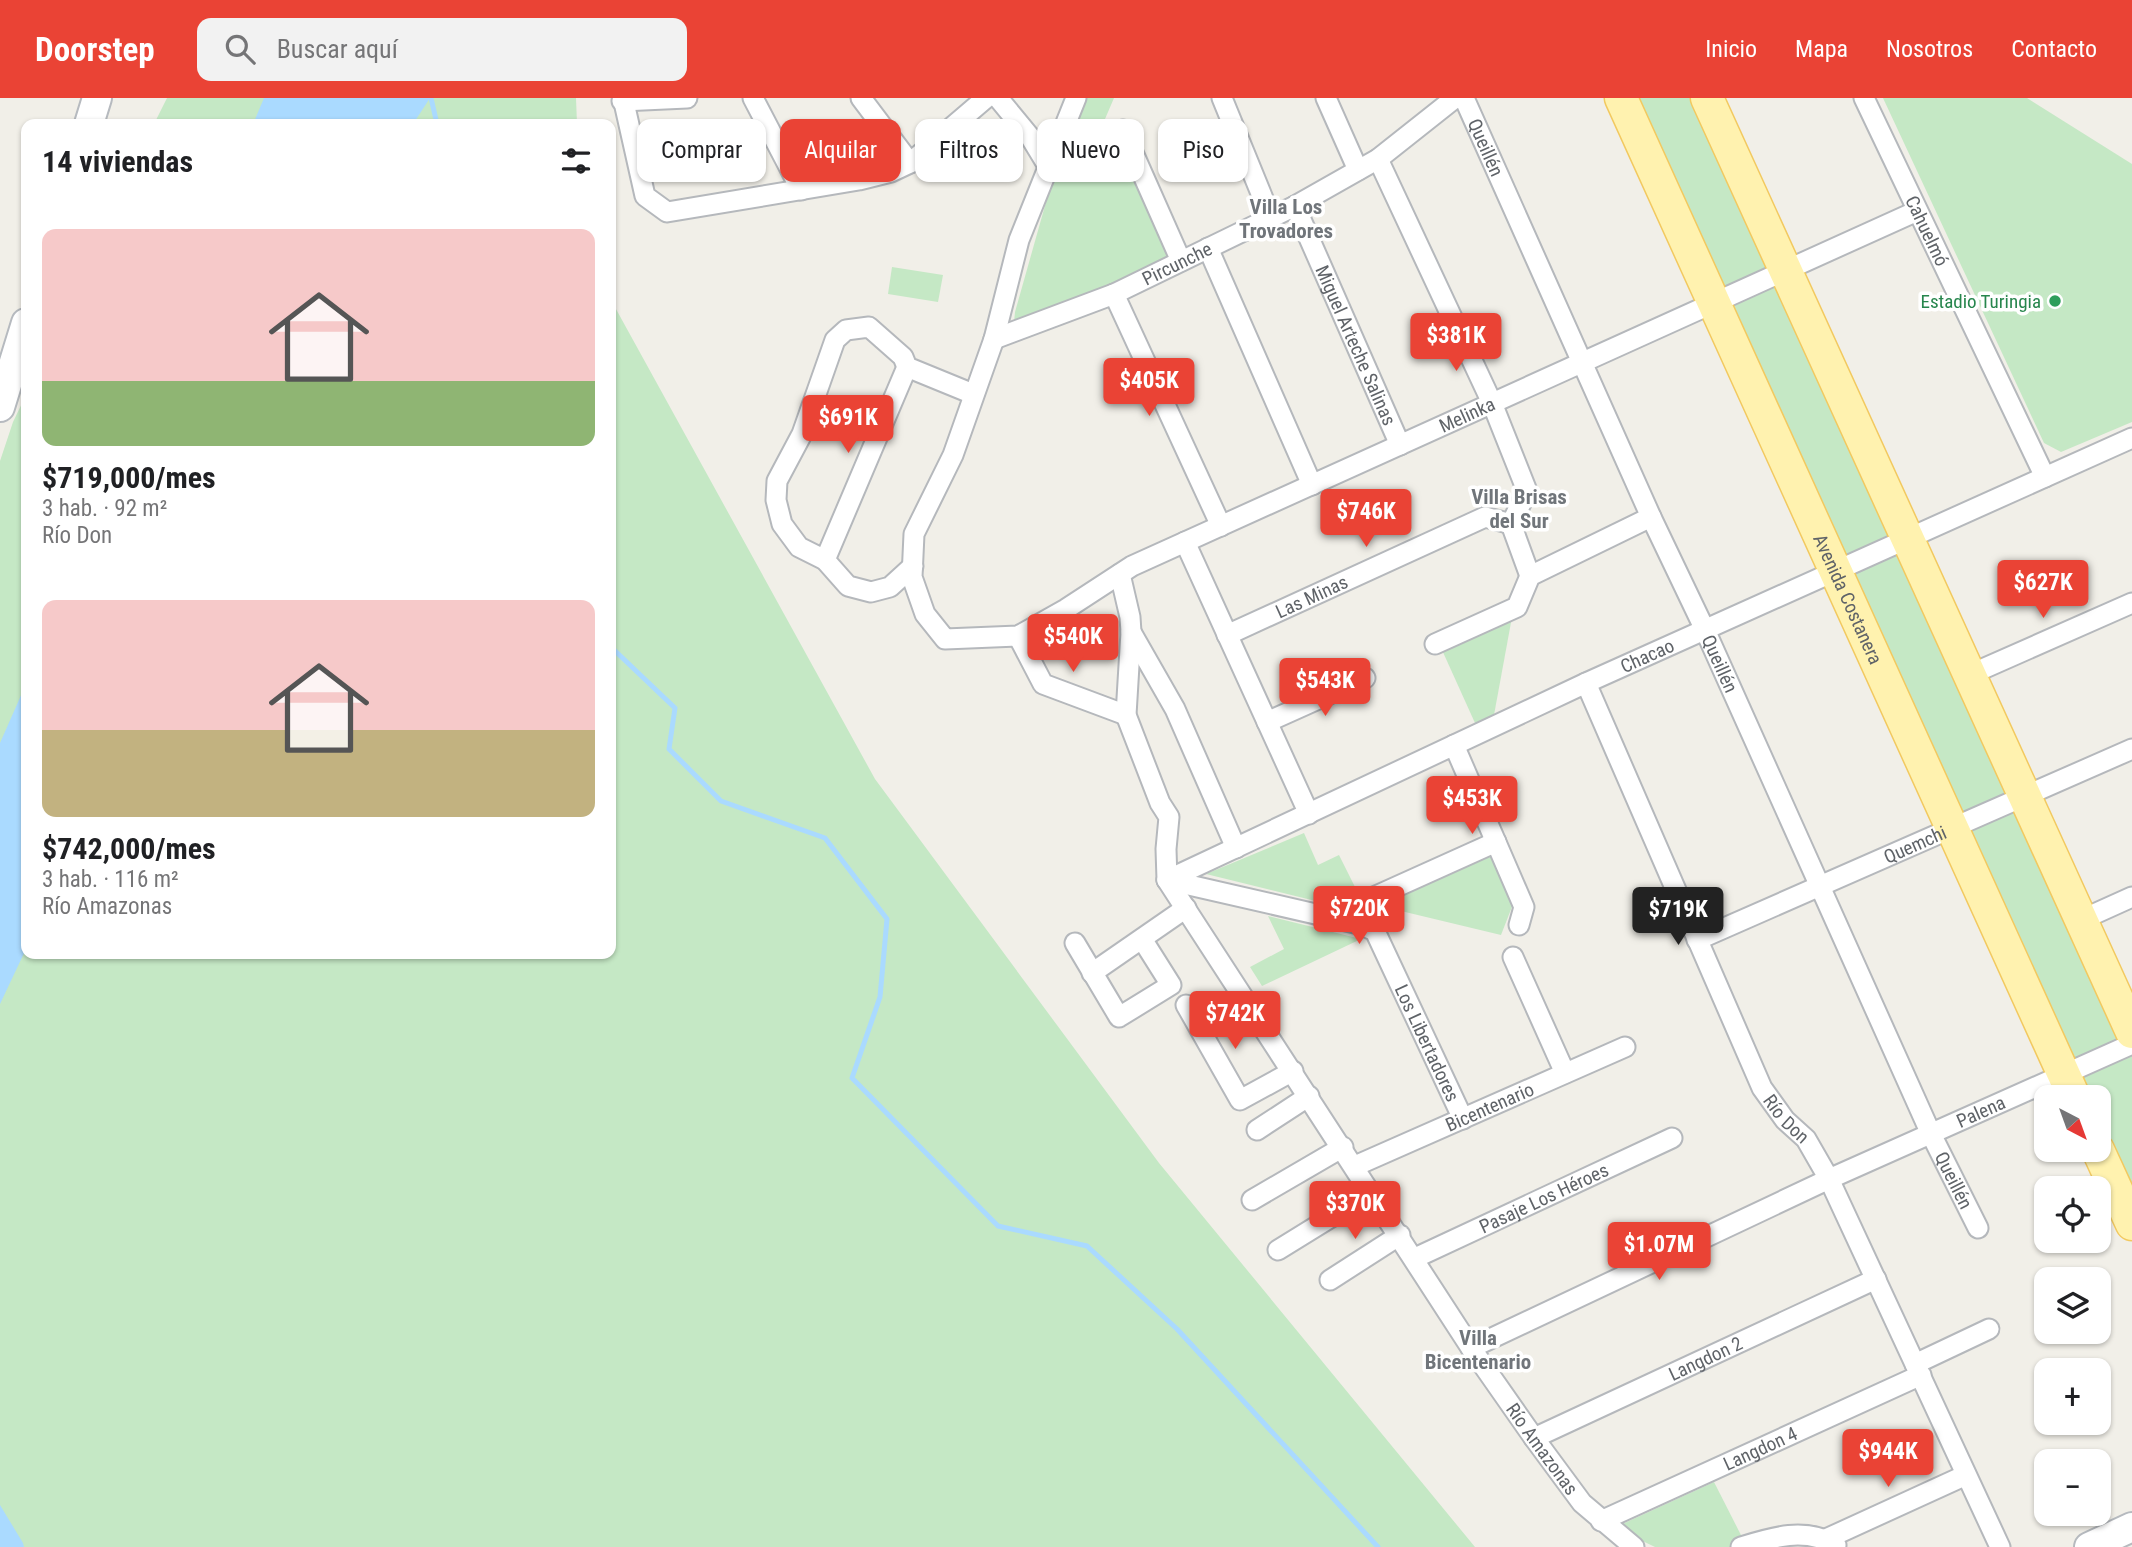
<!DOCTYPE html>
<html lang="es">
<meta charset="utf-8">
<style>
:root{--surface:#fff;--page:#f2f2f2;--text:#202124;--muted:#757577;--accent:#ea4335}
body{margin:0;font-family:"Roboto Condensed",sans-serif;background:var(--page);color:var(--text);height:100vh;display:flex;flex-direction:column;font-size:26px;white-space:nowrap}
*{box-sizing:border-box;margin:0}
p{font-size:23px;color:var(--muted)}
.icon{flex:none;width:38px;height:38px;fill:none;stroke:currentColor;stroke-width:2;stroke-linecap:round;stroke-linejoin:round}
.map{position:relative;flex:1;overflow:hidden}
.panel{position:absolute;left:21px;top:21px;width:595px;height:840px;display:flex;flex-direction:column;background:var(--surface);border-radius:14px;box-shadow:0 2px 5px #0004}
.panel>*{flex:none}
.top-card{position:absolute;left:637px;top:21px;width:665px;height:63px;display:flex;gap:14px}
.needle{width:46px;rotate:139deg}
.tools{position:absolute;left:2034px;top:987px;display:grid;gap:14px}
.tools a{display:grid;place-items:center;width:77px;height:77px;border-radius:14px;background:var(--surface);box-shadow:0 2px 5px #0004;font-size:35px}
.price{position:absolute;translate:-50% -60px;padding:0 16px;border-radius:7px;background:var(--accent);color:#fff;font-size:23px;line-height:46px;filter:drop-shadow(0 2px 4px #0008)}
.price::after{content:'';position:absolute;left:50%;top:42px;width:21px;height:16px;margin-left:-10px;background:inherit;clip-path:polygon(0 0,100% 0,50% 100%)}
.price.on{background:#222;color:#fff}
ul{padding:0;list-style:none}
li{display:grid;align-content:center;gap:14px;height:371px;padding:0 21px}
li span{display:grid;place-items:center;height:217px;border-radius:14px;color:#555}
li>.icon{margin-inline-start:auto}
span .icon{width:126px;height:126px;fill:#fffc;stroke-width:1}
li b{font-size:30px}
h2{display:flex;justify-content:space-between;align-items:center;height:84px;padding:0 21px;font-size:30px}
.chip{padding:0 24px;border-radius:14px;background:var(--surface);box-shadow:0 2px 5px #0004;font-size:24px;line-height:63px}
.chip.on{background:var(--accent);color:#fff}
header{display:flex;align-items:center;gap:42px;box-sizing:border-box;height:98px;padding:0 35px;background:var(--accent);color:#fff}
header strong{font-size:33px}
nav{display:flex;gap:38px;margin-inline-start:auto;font-size:24px}
.search{width:490px;height:63px;background:var(--page);display:flex;align-items:center;gap:18px;box-sizing:border-box;padding:0 24px;border-radius:14px;color:var(--muted);font-size:26px}
.map>svg:first-child{display:block}
.green{fill:#c5e8c5}
.water{fill:#aadaff}
.lines{fill:none;stroke-linecap:round;stroke-linejoin:round}
.stream{stroke:#aadaff;stroke-width:5}
.street-casing{stroke:#b5b8bc;stroke-width:23}
.secondary-casing{stroke:#b6babf;stroke-width:32}
.primary-casing{stroke:#f2c960;stroke-width:35}
.street{stroke:#fff;stroke-width:19}
.secondary{stroke:#fff;stroke-width:28}
.primary{stroke:#fff2af;stroke-width:32}
.leisure-dot{fill:#2e9e5b;stroke:#fff;stroke-width:2.5}
.labels{text-anchor:middle;dominant-baseline:central;stroke-width:7;stroke-linejoin:round;paint-order:stroke}
.street-label{font-size:19px;fill:#5f6368;stroke:#fff}
.leisure-label{font-size:19px;fill:#27864d;stroke:#fff;text-anchor:end}
.neighbourhood-label{font-size:21px;font-weight:bold;fill:#70757a;stroke:#fff}
</style>
<header>
<strong>Doorstep</strong>
<div class="search"><svg class="icon" aria-label="search" viewBox="0 0 24 24"><circle cx="10" cy="10" r="6"/><path d="M15 15l6 6"/></svg>Buscar aquí</div>
<nav><a>Inicio</a><a>Mapa</a><a>Nosotros</a><a>Contacto</a></nav>
</header>
<div class="map">
<svg width="2132" height="1449" viewBox="0 0 2132 1449">
<rect width="100%" height="100%" fill="#f1efe8"/>
<!-- green -->
<g class="green">
<polygon points="167,0 576,0 577,26 154,26"/>
<polygon points="1087,0 1114,0 1081,77 1126,56 1173,158 1020,227 1014,224 1015,214 1050,90 1048,68"/>
<polygon points="1627,0 1701,0 2132,943 2132,1117 2098,1043 2098,999 2079,999"/>
<polygon points="1883,0 2027,0 2132,66 2132,324 2061,354 2044,345"/>
<polygon points="892,169 943,177 938,204 888,196"/>
<polygon points="611,202 875,681 1159,1065 1475,1449 0,1449 0,363 13,324 26,297 26,856 611,856"/>
<polygon points="1512,519 1494,617 1475,625 1442,552"/>
<polygon points="1304,735 1318,767 1339,757 1359,797 1336,808 1206,776"/>
<polygon points="1490,753 1515,801 1501,837 1376,807"/>
<polygon points="1268,818 1361,841 1262,888 1250,869 1284,851"/>
<polygon points="1714,1384 1745,1445 1735,1449 1655,1449 1630,1437 1618,1428"/>
</g>
<!-- water -->
<g class="water">
<polygon points="264,0 430,0 413,26 253,26"/>
<polygon points="26,586 26,851 0,906 0,645"/>
<polygon points="0,1407 23,1445 24,1449 0,1449"/>
</g>
<g class="lines">
<!-- stream -->
<g class="stream">
<polyline points="431,0 437,26"/>
<polyline points="611,549 675,610 669,651 721,703 825,740 887,821 880,899 852,980 998,1128 1087,1148 1177,1231 1378,1449"/>
</g>
<defs>
<g id="street">
<polyline points="623,0 645,98 667,114 859,82 891,74 910,65 986,0"/>
<polyline points="753,0 801,92"/>
<polyline points="861,0 910,65"/>
<polyline points="998,0 1031,40 1048,68"/>
<path id="s1" d="M1076,0L1019,142L994,241L953,357L914,436L912,479L925,516L945,541L1018,538L1066,511L1132,468L1917,113"/>
<polyline points="1222,0 1271,120"/>
<polyline points="1326,0 1358,72"/>
<path id="s2" d="M1464,0L1651,419L1705,532L1931,1036L1978,1130"/>
<path id="s3" d="M1864,0L2045,379"/>
<polyline points="622,3 687,0"/>
<polyline points="1123,32 1181,163"/>
<polyline points="1378,61 1492,305 1527,393 1511,426 1530,478"/>
<path id="s4" d="M1295,108L1400,347"/>
<polyline points="1208,150 1312,387"/>
<polyline points="1114,196 1221,428"/>
<path id="s5" d="M994,241L1114,196L1295,108L1378,61L1455,0"/>
<polyline points="1185,444 1309,716"/>
<polyline points="825,462 907,269"/>
<polyline points="913,468 890,489 871,494 848,488 825,462 799,449 782,426 776,402 777,383 802,336 835,242 846,232 869,229 903,259 907,269 973,296"/>
<path id="s6" d="M1120,476L1130,519L1131,534L1126,617L1160,705L1169,719L1166,751L1167,782L1471,1250L1534,1340L1582,1405L1634,1449"/>
<polyline points="1131,534 1175,611 1236,750"/>
<path id="s7" d="M1227,537L1485,419L1511,426"/>
<polyline points="1018,538 1043,586 1126,617"/>
<polyline points="1435,546 1517,509 1530,478 1651,419"/>
<polyline points="1969,577 2132,505"/>
<path id="s8" d="M1586,585L1762,990L1785,1022L1806,1041L1829,1081L2000,1449"/>
<polyline points="1267,624 1365,580"/>
<polyline points="1454,647 1524,809 1519,827"/>
<path id="s9" d="M1167,782L1586,585L2132,340"/>
<path id="s10" d="M1167,782L1359,826L1375,833L1463,1021"/>
<polyline points="2081,822 2132,799"/>
<polyline points="1359,826 1365,803 1496,744"/>
<path id="s11" d="M1697,842L2132,651"/>
<polyline points="1075,845 1119,919 1171,887 1142,841"/>
<polyline points="1513,859 1565,975"/>
<polyline points="1092,875 1186,810"/>
<polyline points="1186,907 1240,1002 1293,973"/>
<polyline points="1257,1032 1309,998"/>
<path id="s12" d="M1355,1068L1625,949"/>
<polyline points="1252,1102 1343,1049"/>
<polyline points="1278,1152 1372,1094"/>
<path id="s13" d="M1415,1160L1672,1040"/>
<polyline points="1330,1182 1400,1137"/>
<path id="s14" d="M1471,1250L1829,1081L2132,946"/>
<polyline points="1915,1266 1989,1231"/>
<path id="s15" d="M1534,1340L1876,1181"/>
<path id="s16" d="M1601,1423L1921,1277"/>
<polyline points="1826,1441 1966,1377"/>
<path d="M1741,1449C1773,1439 1805,1429 1836,1447"/>
</g>
<g id="secondary">
<polyline points="89,26 97,0"/>
<polyline points="0,309 26,225"/>
<polyline points="2089,1449 2132,1429"/>
</g>
<g id="primary">
<path id="s17" d="M1621,0L2074,999"/>
<polyline points="1707,0 2132,934"/>
<polyline points="2098,1052 2132,1126"/>
</g>
</defs>
<!-- street casing -->
<use href="#street" class="street-casing"/>
<!-- secondary casing -->
<use href="#secondary" class="secondary-casing"/>
<!-- primary casing -->
<use href="#primary" class="primary-casing"/>
<!-- street -->
<use href="#street" class="street"/>
<!-- secondary -->
<use href="#secondary" class="secondary"/>
<!-- primary -->
<use href="#primary" class="primary"/>
</g>
<!-- markers -->
<circle class="leisure-dot" cx="2055" cy="203" r="7"/>
<g class="labels">
<!-- street labels -->
<g class="street-label">
<text stroke="none"><textPath href="#s2" startOffset="54">Queillén</textPath></text>
<text stroke="none"><textPath href="#s3" startOffset="147">Cahuelmó</textPath></text>
<text stroke="none"><textPath href="#s5" startOffset="198">Pircunche</textPath></text>
<text stroke="none"><textPath href="#s4" startOffset="152">Miguel Arteche Salinas</textPath></text>
<text stroke="none"><textPath href="#s1" startOffset="1155">Melinka</textPath></text>
<text stroke="none"><textPath href="#s7" startOffset="93">Las Minas</textPath></text>
<text stroke="none"><textPath href="#s17" startOffset="550">Avenida Costanera</textPath></text>
<text stroke="none"><textPath href="#s9" startOffset="530">Chacao</textPath></text>
<text stroke="none"><textPath href="#s2" startOffset="621">Queillén</textPath></text>
<text stroke="none"><textPath href="#s11" startOffset="238">Quemchi</textPath></text>
<text stroke="none"><textPath href="#s10" startOffset="338">Los Libertadores</textPath></text>
<text stroke="none"><textPath href="#s12" startOffset="147">Bicentenario</textPath></text>
<text stroke="none"><textPath href="#s14" startOffset="562">Palena</textPath></text>
<text stroke="none"><textPath href="#s8" startOffset="481">Río Don</textPath></text>
<text stroke="none"><textPath href="#s2" startOffset="1188">Queillén</textPath></text>
<text stroke="none"><textPath href="#s13" startOffset="142">Pasaje Los Héroes</textPath></text>
<text stroke="none"><textPath href="#s15" startOffset="189">Langdon 2</textPath></text>
<text stroke="none"><textPath href="#s6" startOffset="998">Río Amazonas</textPath></text>
<text stroke="none"><textPath href="#s16" startOffset="175">Langdon 4</textPath></text>
</g>
<!-- leisure labels -->
<g class="leisure-label">
<text x="2041" y="203">Estadio Turingia</text>
</g>
<!-- neighbourhood labels -->
<g class="neighbourhood-label">
<text x="1286" y="109">Villa Los<tspan x="1286" dy="24">Trovadores</tspan></text>
<text x="1519" y="399">Villa Brisas<tspan x="1519" dy="24">del Sur</tspan></text>
<text x="1478" y="1240">Villa<tspan x="1478" dy="24">Bicentenario</tspan></text>
</g>
</g>
</svg>
<div class="tools">
<a><svg class="needle" viewBox="-14 -14 28 28"><path d="M0-13l5 13h-10z" fill="#e53935"/><path d="M0 13l5-13h-10z" fill="#757577"/></svg></a>
<a><svg class="icon" aria-label="locate" viewBox="0 0 24 24"><circle cx="12" cy="12" r="6"/><path d="M12 2v4M12 18v4M2 12h4M18 12h4"/></svg></a>
<a><svg class="icon" aria-label="layers" viewBox="0 0 24 24"><path d="M12 4l9 5-9 5-9-5zM3 14l9 5 9-5"/></svg></a>
<a>+</a>
<a>−</a>
</div>
<b class="price" style="left:1456px;top:275px">$381K</b>
<b class="price" style="left:1149px;top:320px">$405K</b>
<b class="price" style="left:848px;top:357px">$691K</b>
<b class="price" style="left:1366px;top:451px">$746K</b>
<b class="price" style="left:2043px;top:522px">$627K</b>
<b class="price" style="left:1073px;top:576px">$540K</b>
<b class="price" style="left:1325px;top:620px">$543K</b>
<b class="price" style="left:1472px;top:738px">$453K</b>
<b class="price" style="left:1359px;top:848px">$720K</b>
<b class="price on" style="left:1678px;top:849px">$719K</b>
<b class="price" style="left:1235px;top:953px">$742K</b>
<b class="price" style="left:1355px;top:1143px">$370K</b>
<b class="price" style="left:1659px;top:1184px">$1.07M</b>
<b class="price" style="left:1888px;top:1391px">$944K</b>
<div class="top-card">
<a class="chip">Comprar</a>
<a class="chip on">Alquilar</a>
<a class="chip">Filtros</a>
<a class="chip">Nuevo</a>
<a class="chip">Piso</a>
</div>
<section class="panel">
<h2>14 viviendas<svg class="icon" aria-label="filters" viewBox="0 0 24 24"><path d="M4 7h16M4 17h16"/><circle cx="9" cy="7" r="2"/><circle cx="15" cy="17" r="2"/></svg></h2>
<ul>
<li><span style="background:linear-gradient(#f6c9c9 70%,#8fb573 0)"><svg class="icon" aria-label="home" viewBox="0 0 24 24"><path d="M3 11l9-7 9 7M6 9v11h12V9"/></svg></span><div><b>$719,000/mes</b><p>3 hab. · 92 m²</p><p>Río Don</p></div></li>
<li><span style="background:linear-gradient(#f6c9c9 60%,#c2b280 0)"><svg class="icon" aria-label="home" viewBox="0 0 24 24"><path d="M3 11l9-7 9 7M6 9v11h12V9"/></svg></span><div><b>$742,000/mes</b><p>3 hab. · 116 m²</p><p>Río Amazonas</p></div></li>
</ul>
</section>
</div>
